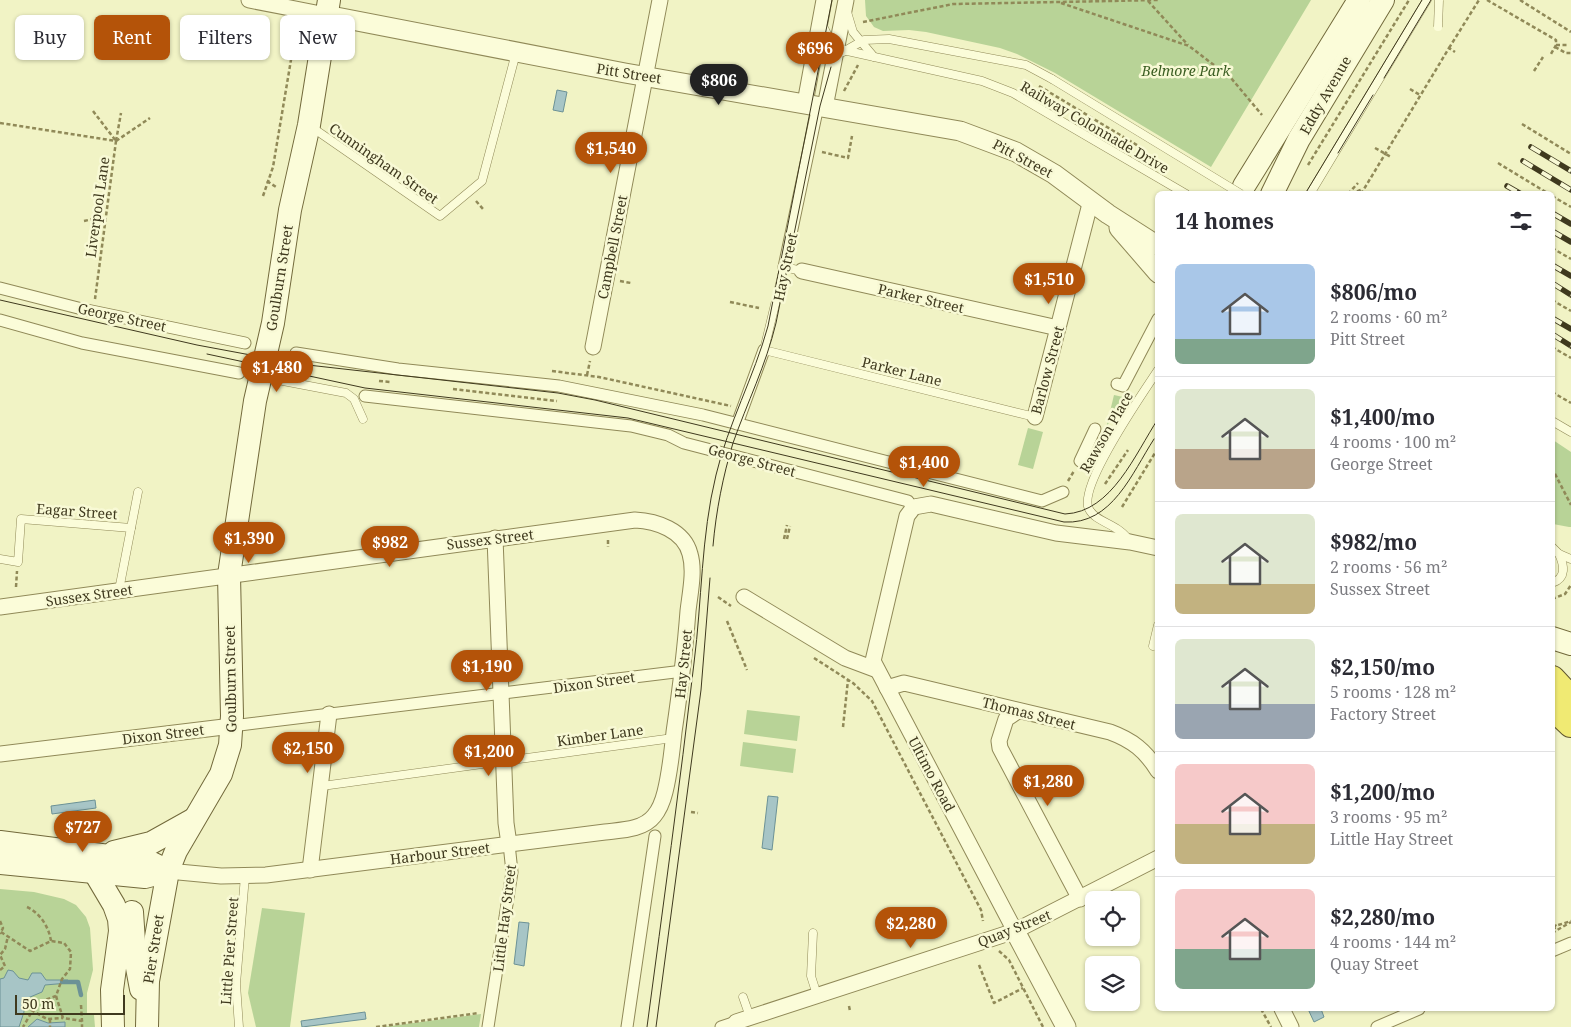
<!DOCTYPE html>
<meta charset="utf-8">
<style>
:root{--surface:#fff;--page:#f7f7f7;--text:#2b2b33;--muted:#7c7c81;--line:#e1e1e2;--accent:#b45309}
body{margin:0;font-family:"Noto Serif",serif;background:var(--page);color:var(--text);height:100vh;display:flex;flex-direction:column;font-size:19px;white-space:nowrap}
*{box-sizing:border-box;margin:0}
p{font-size:16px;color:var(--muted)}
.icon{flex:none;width:28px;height:28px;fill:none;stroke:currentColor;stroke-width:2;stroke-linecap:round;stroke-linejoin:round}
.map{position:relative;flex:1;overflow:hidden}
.panel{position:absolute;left:1155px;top:191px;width:400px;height:820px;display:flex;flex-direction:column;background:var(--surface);border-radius:8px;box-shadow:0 1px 4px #0004}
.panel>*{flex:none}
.guide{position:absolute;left:15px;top:15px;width:475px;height:45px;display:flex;gap:10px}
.fabs{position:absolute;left:1085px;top:891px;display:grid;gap:10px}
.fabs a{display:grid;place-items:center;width:55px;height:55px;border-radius:8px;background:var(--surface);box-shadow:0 1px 4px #0004;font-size:25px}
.scale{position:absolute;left:15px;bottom:12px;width:110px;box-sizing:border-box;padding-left:5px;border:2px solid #3f391e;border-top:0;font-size:14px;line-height:18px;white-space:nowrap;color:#3f391e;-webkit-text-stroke:4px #f8f9d5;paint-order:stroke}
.price{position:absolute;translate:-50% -42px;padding:0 11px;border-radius:18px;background:var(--accent);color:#fff;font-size:16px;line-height:32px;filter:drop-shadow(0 1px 2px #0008)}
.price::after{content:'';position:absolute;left:50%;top:30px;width:15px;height:11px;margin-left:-8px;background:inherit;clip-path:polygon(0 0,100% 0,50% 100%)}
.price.current{background:#222;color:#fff}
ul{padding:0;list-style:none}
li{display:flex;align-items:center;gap:15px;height:125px;padding:0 20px}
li+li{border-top:1px solid var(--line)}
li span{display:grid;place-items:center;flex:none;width:140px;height:100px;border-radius:8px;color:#555}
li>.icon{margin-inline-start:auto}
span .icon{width:60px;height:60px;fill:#fffc;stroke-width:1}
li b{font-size:21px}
h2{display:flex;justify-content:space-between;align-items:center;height:60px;padding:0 20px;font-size:21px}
.pill{padding:0 18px;border-radius:8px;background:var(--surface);box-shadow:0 1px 4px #0004;font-size:18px;line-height:45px}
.pill.current{background:var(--accent);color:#fff}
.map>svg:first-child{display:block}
.green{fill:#b8d397}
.water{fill:#a7c5c6;stroke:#6c9296}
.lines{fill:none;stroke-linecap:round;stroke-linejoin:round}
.stream{stroke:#6c9296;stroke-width:4.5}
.service-casing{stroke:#908958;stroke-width:9}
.pedestrian-casing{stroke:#908958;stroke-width:13}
.minor-casing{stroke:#908958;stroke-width:17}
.tertiary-casing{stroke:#908958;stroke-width:21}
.secondary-casing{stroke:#72693b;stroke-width:24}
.trunk-casing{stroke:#5e542d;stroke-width:28}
.path{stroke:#908958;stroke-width:2.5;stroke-dasharray:4 2.5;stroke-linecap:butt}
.service{stroke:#fbfcd9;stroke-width:8}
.pedestrian{stroke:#fbfcd9;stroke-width:11}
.minor{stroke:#fbfcd9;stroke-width:15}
.tertiary{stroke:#fbfcd9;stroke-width:19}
.secondary{stroke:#fbfcd9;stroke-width:22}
.trunk{stroke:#f0ea73;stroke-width:26}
.tram{stroke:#3f391e;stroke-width:1}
.rail-casing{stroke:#3f391e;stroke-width:5.5}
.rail{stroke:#f8f9d5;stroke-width:4;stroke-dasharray:11;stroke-linecap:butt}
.service-bridge-casing{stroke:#908958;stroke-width:9;stroke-linecap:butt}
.service-bridge{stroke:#fbfcd9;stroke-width:8}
.labels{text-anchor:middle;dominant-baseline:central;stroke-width:5;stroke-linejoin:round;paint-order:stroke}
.park-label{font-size:14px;font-style:italic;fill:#3b5e22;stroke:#f8f9d5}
.street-label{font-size:14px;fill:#3f391e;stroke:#f8f9d5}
</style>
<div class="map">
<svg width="1571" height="1027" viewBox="0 0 1571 1027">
<rect width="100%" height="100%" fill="#f1f3c5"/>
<!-- green -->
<g class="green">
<polygon points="865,0 1311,0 1211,167 1055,73 1017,54 1000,48 926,32 909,30 883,31 874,27 866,16"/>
<polygon points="1114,395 1123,397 1106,428"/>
<polygon points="1028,428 1043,432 1033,469 1018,465"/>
<polygon points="1553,440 1571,452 1571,527 1569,527 1553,524"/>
<polygon points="747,710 800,716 797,741 744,734"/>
<polygon points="743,742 796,749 793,773 740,766"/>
<polygon points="0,889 34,892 64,899 76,905 86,917 90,928 93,970 87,993 87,1014 94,1015 95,1027 0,1027"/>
<polygon points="262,908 305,913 290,1027 256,1027 248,993"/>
<polygon points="481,1014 479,1027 383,1027"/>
</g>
<!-- water -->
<g class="water">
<polygon points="557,90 567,92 563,112 553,110"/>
<polygon points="768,796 778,797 772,850 762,848"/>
<polygon points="95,800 96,808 52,814 51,806"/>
<polygon points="519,922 529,923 524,966 514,964"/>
<polygon points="8,970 13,971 19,978 28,980 32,973 41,973 46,980 68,980 68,983 45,985 42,992 23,1000 24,1012 19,1027 0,1027 0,979 4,978"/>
<polygon points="1308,1009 1321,1009 1324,1017 1314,1022"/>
<polygon points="365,1012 366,1019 302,1027 301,1021"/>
<polygon points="37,1019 48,1023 65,1022 65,1027 28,1027"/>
</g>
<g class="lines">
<!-- stream -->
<polyline class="stream" points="62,982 78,982 81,995"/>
<defs>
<g id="service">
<polyline points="847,12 853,32 874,57"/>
<polyline points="822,24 830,40 843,50 982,81 1013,93 1186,194"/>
<polyline points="843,52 864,40 889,39 1026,65 1052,79"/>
<polyline points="310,126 440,216 482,181 516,53"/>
<polyline points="1310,194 1427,0"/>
<polyline points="802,271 784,267 764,350 1035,417"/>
<polyline points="262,377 346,393 354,399 363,419"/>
<polyline points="1552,421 1571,432"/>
<path d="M1130,542C1120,524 1096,523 1089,509C1077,487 1143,393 1158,370"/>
<polyline points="1552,547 1559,554 1571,559"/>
<polyline points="0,559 18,562 21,519 131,528"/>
<path d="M1552,583C1567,578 1564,565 1559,554"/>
<polyline points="119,590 138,492"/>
<polyline points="1153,646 1158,625"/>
<polyline points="322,786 673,738"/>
<polyline points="813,933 811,976 817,995"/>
<polyline points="743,997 750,1017"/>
<polyline points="239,1027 236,984 245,876"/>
</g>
<g id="pedestrian">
<polyline points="784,267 818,106"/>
<polyline points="0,288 82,309 245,343"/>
<polyline points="0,320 82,343 239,373"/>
<polyline points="296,353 398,369 559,386 703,415 1042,501 1063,492"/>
<polyline points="1117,384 1123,386 1158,319"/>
<polyline points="365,396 631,426 668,435 684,443 908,501 912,508"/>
<polyline points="737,424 764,350"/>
<polyline points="1080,461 1095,429"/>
<polyline points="232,726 683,671"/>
<polyline points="1552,951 1571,943"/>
<polyline points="488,1027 512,872 509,844"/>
<polyline points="627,1027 655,836"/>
<polyline points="721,1027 736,1022"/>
<polyline points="1377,1027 1419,1009"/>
</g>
<g id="minor">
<polyline points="249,0 326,15"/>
<polyline points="805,103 824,0"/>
<polyline points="825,107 846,0"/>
<polyline points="802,271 1058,328"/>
<polyline points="593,347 660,0"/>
<polyline points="1035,417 1091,200"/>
<polyline points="495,538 506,823 509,844"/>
<polyline points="744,597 845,658 877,670"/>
<path d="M0,607L635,520C656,521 684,530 690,554C695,571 690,593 688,611C685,651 680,691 674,732C672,752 670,772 665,792C663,800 660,809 654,816C643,830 621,830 605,832L266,875L221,876L168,871"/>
<path d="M887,688L904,683L1110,732C1132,740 1146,751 1158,771"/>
<polyline points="1018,711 1006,719 999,741 1000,748 1080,899"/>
<polyline points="0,754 232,726"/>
<polyline points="310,870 329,714"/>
<polyline points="1015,931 873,661 907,516 914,507 931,504 1056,533 1130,542 1158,548"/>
<polyline points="1282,1009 1291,1027"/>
<polyline points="736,1022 1015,931 1158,858"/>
</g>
<g id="tertiary">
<polyline points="326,15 625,73 960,131 1016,152 1054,174 1108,214 1158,246"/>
<polyline points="1119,228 1158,273"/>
<polyline points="1015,931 1066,1027"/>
</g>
<g id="secondary">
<polyline points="1244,186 1359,0"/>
<polyline points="1272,194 1299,139 1383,0"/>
<polyline points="1552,638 1571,644"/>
<polyline points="0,842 148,861 168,871"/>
<polyline points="114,852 151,843 194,819"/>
<polyline points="0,863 145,877 168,871"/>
<polyline points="95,873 114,905 119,919 120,931 112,990 113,1027"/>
<polyline points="132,912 135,957 141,989"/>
<polyline points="147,1027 148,981 168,871 176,851 221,774 230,745 232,716 229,575 255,401 273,323 290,210 309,125 329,0"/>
</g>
<g id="trunk">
<polyline points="1552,679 1571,699"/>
<polyline points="1552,706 1571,724"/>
</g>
</defs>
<!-- service casing -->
<use href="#service" class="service-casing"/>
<!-- pedestrian casing -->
<use href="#pedestrian" class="pedestrian-casing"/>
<!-- minor casing -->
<use href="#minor" class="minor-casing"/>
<!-- tertiary casing -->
<use href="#tertiary" class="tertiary-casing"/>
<!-- secondary casing -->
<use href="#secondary" class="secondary-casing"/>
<!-- trunk casing -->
<use href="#trunk" class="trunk-casing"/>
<!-- path -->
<g class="path">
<polyline points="1487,0 1556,40 1556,45 1551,54"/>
<polyline points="1520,0 1571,32"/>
<polyline points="1148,1 1188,45"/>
<polyline points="1061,3 1189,46 1231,78 1262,115"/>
<polyline points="863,22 953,4 1160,0"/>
<polyline points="1556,45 1568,45"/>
<polyline points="1555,47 1566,53 1571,53"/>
<polyline points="1449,48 1479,0"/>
<polyline points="1534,71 1543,57"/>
<polyline points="1039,86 1145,150"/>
<polyline points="1410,89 1420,95"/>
<polyline points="844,91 858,65"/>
<polyline points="93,111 116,141"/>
<polyline points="0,123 116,141 95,299"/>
<polyline points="1522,124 1571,154"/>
<polyline points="116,141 150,118"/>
<polyline points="116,141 121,113"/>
<polyline points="1375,148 1391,157"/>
<polyline points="822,152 848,158 852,136"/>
<polyline points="1498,163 1549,194"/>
<polyline points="1308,165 1409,0"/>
<polyline points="267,181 276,187"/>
<polyline points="1348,194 1358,183"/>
<polyline points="1351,194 1363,189"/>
<polyline points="1361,194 1449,48 1455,52"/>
<polyline points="263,196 273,167 296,30"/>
<polyline points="1552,196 1571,207"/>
<polyline points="476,201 483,209"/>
<polyline points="84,221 93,219 105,220"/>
<polyline points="1552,248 1571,259"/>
<polyline points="620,281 631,283"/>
<polyline points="1552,300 1571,311"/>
<polyline points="730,302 759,308"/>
<polyline points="1552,347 1571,358"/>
<polyline points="552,371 599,377 731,406"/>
<polyline points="587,375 590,361"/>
<polyline points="379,381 390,382"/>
<polyline points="453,389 557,401"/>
<polyline points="1552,392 1571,403"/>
<polyline points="1552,468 1571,505"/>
<polyline points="1068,481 1074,471"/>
<polyline points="1105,484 1128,450"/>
<polyline points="1122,507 1158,448"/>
<polyline points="784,539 787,525"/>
<polyline points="787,539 790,526"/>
<polyline points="608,540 608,547"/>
<polyline points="16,587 17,571"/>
<polyline points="718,597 731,606"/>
<polyline points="1552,599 1565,594 1571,585"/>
<polyline points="727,621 747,670"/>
<polyline points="814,658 853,683 872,701 981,910 983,921"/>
<polyline points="843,727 848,680"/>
<polyline points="691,812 698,813"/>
<path d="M27,907C40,913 49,927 51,941"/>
<polyline points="0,921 3,928 0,934"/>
<polyline points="1552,927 1571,921"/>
<polyline points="1552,929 1557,927 1555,925"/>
<polyline points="1,932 30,951 51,941 64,943 71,952 70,969 62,979 56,996 37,1003 23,1027"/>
<polyline points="1552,933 1571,922"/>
<polyline points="999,951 1009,960 1043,1027"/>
<polyline points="979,965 994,1003 1023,988"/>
<polyline points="0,970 5,966 0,955 5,949 8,936"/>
<polyline points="56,996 63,1018 82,1021 82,1027"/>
<polyline points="81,1005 82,1021"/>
<polyline points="849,1006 850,1011"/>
<polyline points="1261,1009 1271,1027"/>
<polyline points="31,1010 47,1019 63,1018"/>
<polyline points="50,1019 50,1027"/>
<polyline points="376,1027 479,1013"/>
</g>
<!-- service -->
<use href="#service" class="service"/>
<!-- pedestrian -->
<use href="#pedestrian" class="pedestrian"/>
<!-- minor -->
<use href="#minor" class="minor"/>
<!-- tertiary -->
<use href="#tertiary" class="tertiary"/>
<!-- secondary -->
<use href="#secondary" class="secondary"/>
<!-- trunk -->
<use href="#trunk" class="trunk"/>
<!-- tram -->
<g class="tram">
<polyline points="1384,78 1431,0"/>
<polyline points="1338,153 1373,95"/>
<polyline points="1305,194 1422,0"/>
<path d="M0,300L197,345L299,364L558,393L595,400L1065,514C1112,512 1135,454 1158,419"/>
<path d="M207,354L365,388L628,418L1064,522C1112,525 1132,473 1154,439"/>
<path d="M713,546C716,511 723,476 733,443C747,403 766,365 776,323L820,106L831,67"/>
<path d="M647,1027C663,906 680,785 694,663C702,601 701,536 716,475C728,424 754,377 768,326L832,0"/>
<polyline points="656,1027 701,690 710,578"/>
</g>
<defs>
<g id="rail">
<polyline points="1531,147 1571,171"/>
<polyline points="1523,161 1571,190"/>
<polyline points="1507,186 1521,194"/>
<polyline points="1552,213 1571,224"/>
<polyline points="1552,231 1571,242"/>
<polyline points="1552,265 1571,276"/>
<polyline points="1552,283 1571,295"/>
<polyline points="1552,318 1571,329"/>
<polyline points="1552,334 1571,346"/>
</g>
</defs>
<!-- rail casing -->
<use href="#rail" class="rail-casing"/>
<!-- rail -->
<use href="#rail" class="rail"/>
<defs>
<g id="service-bridge">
<polyline points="1438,27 1439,0"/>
<polyline points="1052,79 1241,194"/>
</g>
</defs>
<!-- service-bridge casing -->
<use href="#service-bridge" class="service-bridge-casing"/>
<!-- service-bridge -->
<use href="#service-bridge" class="service-bridge"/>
</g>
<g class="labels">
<!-- park labels -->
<g class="park-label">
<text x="1186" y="70">Belmore Park</text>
</g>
<!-- street labels -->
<g class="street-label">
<text transform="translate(629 73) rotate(9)">Pitt Street</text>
<text transform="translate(1325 95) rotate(-60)">Eddy Avenue</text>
<text transform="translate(1095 127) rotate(30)">Railway Colonnade Drive</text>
<text transform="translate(1023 158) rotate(28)">Pitt Street</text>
<text transform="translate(384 163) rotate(35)">Cunningham Street</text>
<text transform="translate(97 207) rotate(-82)">Liverpool Lane</text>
<text transform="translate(612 247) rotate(-79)">Campbell Street</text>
<text transform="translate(785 267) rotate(-78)">Hay Street</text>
<text transform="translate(279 278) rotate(-81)">Goulburn Street</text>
<text transform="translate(921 298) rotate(13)">Parker Street</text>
<text transform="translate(122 317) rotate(12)">George Street</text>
<text transform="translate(1047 370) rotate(-75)">Barlow Street</text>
<text transform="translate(902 371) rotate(14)">Parker Lane</text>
<text transform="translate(1106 432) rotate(-60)">Rawson Place</text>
<text transform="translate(752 460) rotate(15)">George Street</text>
<text transform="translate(77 511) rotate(4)">Eagar Street</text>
<text transform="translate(490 539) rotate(-7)">Sussex Street</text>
<text transform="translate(89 595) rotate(-8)">Sussex Street</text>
<text transform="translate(683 664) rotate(-84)">Hay Street</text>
<text transform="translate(230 679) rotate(-91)">Goulburn Street</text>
<text transform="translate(594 682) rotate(-8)">Dixon Street</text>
<text transform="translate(1029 713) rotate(14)">Thomas Street</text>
<text transform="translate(163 734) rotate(-7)">Dixon Street</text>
<text transform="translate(600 735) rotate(-8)">Kimber Lane</text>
<text transform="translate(932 774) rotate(62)">Ultimo Road</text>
<text transform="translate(440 853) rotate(-7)">Harbour Street</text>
<text transform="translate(504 918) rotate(-83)">Little Hay Street</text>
<text transform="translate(1014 928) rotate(-22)">Quay Street</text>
<text transform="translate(153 949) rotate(-81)">Pier Street</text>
<text transform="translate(229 951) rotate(-86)">Little Pier Street</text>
</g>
</g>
</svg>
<div class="fabs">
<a><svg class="icon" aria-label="locate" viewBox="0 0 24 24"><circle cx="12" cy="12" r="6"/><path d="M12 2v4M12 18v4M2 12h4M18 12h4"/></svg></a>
<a><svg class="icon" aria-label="layers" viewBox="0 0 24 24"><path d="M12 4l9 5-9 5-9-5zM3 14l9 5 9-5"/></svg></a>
</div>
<div class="scale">50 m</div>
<b class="price" style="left:815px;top:74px">$696</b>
<b class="price current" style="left:719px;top:106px">$806</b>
<b class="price" style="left:611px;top:174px">$1,540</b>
<b class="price" style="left:1049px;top:305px">$1,510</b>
<b class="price" style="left:277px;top:393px">$1,480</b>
<b class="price" style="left:924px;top:488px">$1,400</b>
<b class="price" style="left:249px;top:564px">$1,390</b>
<b class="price" style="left:390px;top:568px">$982</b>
<b class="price" style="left:487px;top:692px">$1,190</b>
<b class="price" style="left:308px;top:774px">$2,150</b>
<b class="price" style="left:489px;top:777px">$1,200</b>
<b class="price" style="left:1048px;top:807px">$1,280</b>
<b class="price" style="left:83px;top:853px">$727</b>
<b class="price" style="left:911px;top:949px">$2,280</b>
<div class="guide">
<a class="pill">Buy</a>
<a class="pill current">Rent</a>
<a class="pill">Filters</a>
<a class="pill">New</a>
</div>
<section class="panel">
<h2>14 homes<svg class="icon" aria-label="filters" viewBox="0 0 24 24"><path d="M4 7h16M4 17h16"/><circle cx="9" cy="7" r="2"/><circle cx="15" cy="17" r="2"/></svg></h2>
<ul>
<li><span style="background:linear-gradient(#a9c7e8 75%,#7fa58c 0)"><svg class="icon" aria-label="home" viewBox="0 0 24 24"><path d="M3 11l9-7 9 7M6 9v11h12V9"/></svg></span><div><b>$806/mo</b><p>2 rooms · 60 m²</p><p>Pitt Street</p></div></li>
<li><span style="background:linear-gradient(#dfe7d0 60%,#b9a48a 0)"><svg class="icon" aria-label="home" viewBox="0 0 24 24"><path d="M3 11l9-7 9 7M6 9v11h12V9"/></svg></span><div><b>$1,400/mo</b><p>4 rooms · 100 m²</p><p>George Street</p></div></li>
<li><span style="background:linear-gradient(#dfe7d0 70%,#c2b280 0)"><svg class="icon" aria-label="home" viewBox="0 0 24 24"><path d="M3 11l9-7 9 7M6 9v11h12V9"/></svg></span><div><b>$982/mo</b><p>2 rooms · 56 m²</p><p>Sussex Street</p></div></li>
<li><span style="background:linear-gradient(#dfe7d0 65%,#9aa5b1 0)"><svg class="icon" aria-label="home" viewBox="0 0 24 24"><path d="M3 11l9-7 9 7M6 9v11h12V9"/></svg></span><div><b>$2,150/mo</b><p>5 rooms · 128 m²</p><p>Factory Street</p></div></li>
<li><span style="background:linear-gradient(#f6c9c9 60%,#c2b280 0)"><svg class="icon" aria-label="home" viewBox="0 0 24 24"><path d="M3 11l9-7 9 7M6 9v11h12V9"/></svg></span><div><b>$1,200/mo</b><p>3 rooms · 95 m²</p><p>Little Hay Street</p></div></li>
<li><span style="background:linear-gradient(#f6c9c9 60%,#7fa58c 0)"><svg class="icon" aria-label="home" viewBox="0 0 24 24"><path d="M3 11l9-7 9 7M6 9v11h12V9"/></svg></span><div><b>$2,280/mo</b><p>4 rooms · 144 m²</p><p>Quay Street</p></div></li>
</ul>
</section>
</div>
